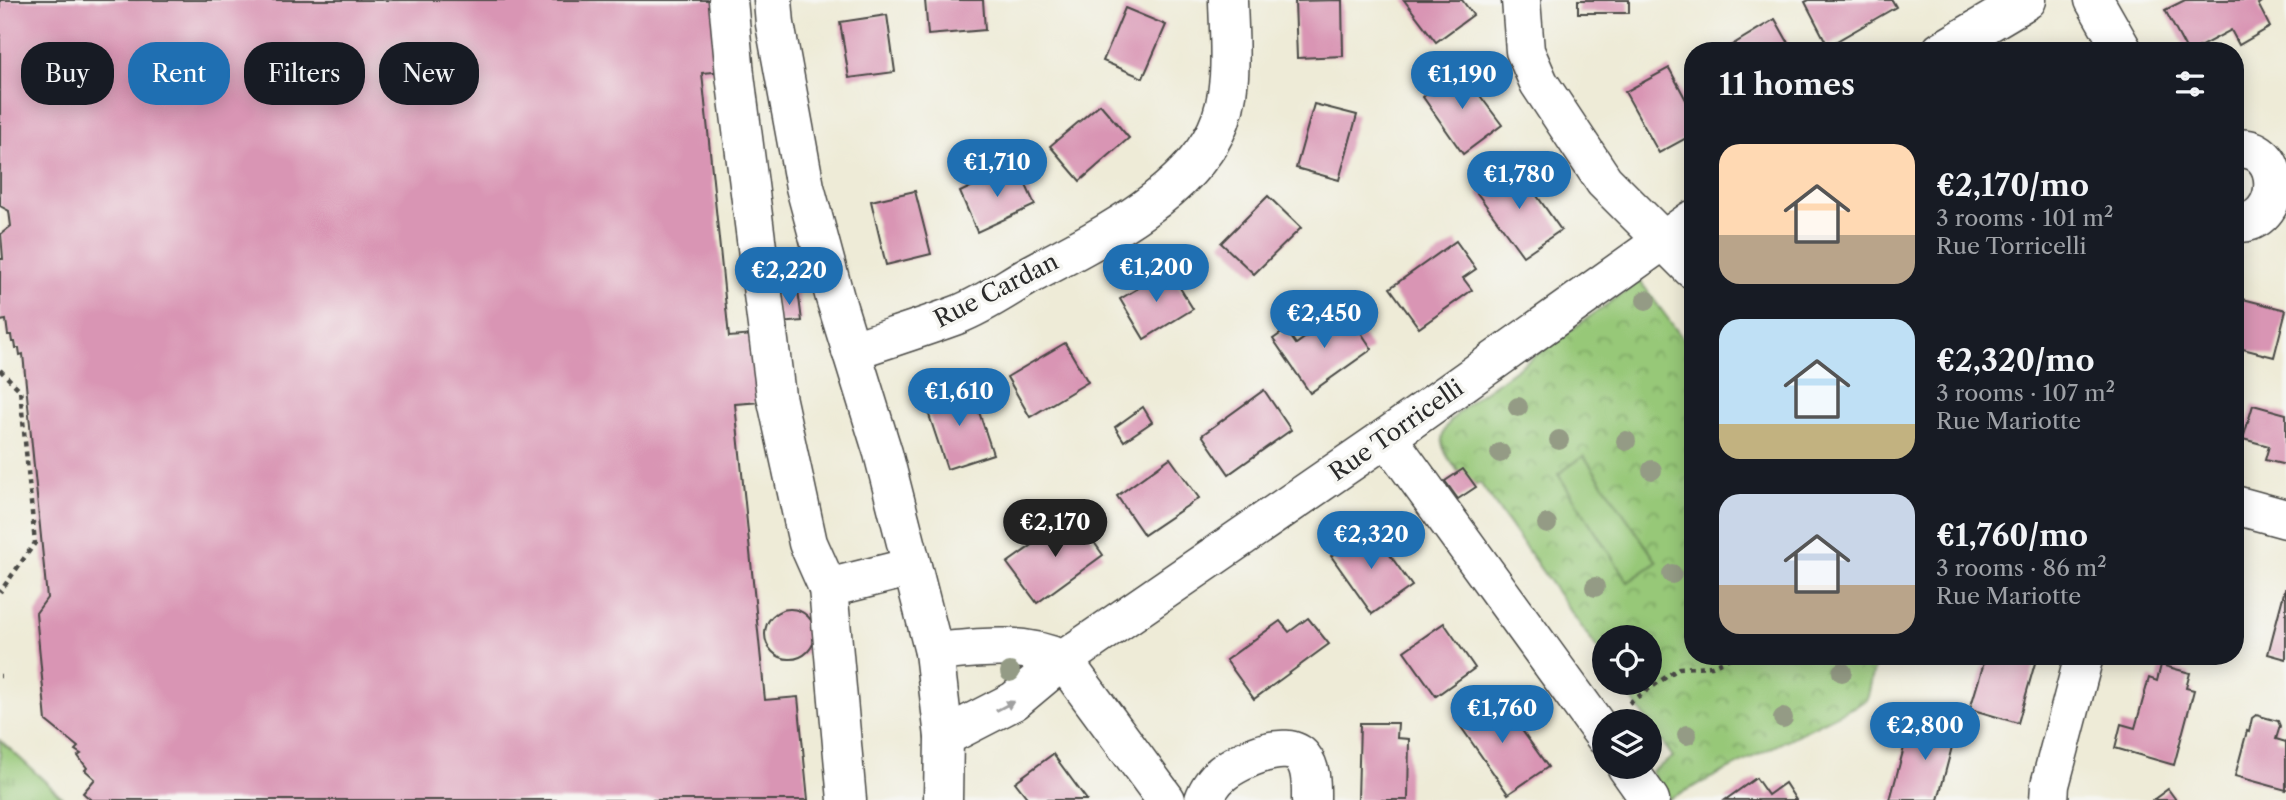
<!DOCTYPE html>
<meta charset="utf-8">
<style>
:root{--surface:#171b24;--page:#242831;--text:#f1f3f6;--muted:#9ea1a6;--accent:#1f6fb2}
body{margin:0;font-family:"Libre Caslon Text",serif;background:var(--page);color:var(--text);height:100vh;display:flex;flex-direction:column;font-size:26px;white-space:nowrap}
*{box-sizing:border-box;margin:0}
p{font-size:23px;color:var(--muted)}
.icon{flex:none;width:38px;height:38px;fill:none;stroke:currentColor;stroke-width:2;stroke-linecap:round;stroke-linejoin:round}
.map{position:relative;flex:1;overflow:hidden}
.drawer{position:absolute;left:1684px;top:42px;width:560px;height:623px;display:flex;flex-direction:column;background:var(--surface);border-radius:28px;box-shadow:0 4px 18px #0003}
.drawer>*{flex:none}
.hud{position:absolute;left:21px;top:42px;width:665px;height:63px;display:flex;gap:14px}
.controls{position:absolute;left:1592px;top:625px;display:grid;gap:14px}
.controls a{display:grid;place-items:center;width:70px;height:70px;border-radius:50%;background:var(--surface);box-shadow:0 4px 18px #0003;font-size:35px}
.price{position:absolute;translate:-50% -60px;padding:0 16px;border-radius:24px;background:var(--accent);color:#fff;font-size:23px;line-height:46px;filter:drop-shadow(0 2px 4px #0008)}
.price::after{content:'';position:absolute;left:50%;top:42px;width:21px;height:16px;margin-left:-10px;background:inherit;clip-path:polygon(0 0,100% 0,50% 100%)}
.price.active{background:#222;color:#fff}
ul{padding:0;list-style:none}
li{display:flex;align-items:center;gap:21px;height:175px;padding:0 35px}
li span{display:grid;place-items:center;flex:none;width:196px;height:140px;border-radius:21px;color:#555}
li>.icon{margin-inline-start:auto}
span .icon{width:84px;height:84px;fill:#fffc;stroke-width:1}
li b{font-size:30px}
h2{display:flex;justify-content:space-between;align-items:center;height:84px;padding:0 35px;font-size:30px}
.chip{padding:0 24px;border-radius:28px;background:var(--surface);box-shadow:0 4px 18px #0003;font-size:24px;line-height:63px}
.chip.active{background:var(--accent);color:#fff}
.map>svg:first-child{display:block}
.grass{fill:url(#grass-tufts);stroke:#617a52;stroke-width:2}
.park{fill:url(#park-crowns);stroke:#617a52;stroke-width:2}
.pitch{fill:#97c878;stroke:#617a52;stroke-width:2}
.building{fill:#d995b4}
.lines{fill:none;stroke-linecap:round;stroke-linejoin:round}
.minor-casing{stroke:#484845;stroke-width:41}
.path{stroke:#484845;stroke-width:4.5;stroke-dasharray:5 5;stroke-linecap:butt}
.minor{stroke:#fff;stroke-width:38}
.tree{fill:#949b85}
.oneway{fill:#a0a0a0}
.labels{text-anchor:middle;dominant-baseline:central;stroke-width:7;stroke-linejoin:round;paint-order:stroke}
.street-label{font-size:24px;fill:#2b2b2b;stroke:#f6f6f2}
</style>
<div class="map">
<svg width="2286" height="800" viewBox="0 0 2286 800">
<defs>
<pattern id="grass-tufts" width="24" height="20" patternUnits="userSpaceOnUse" patternTransform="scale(1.75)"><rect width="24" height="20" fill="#97c878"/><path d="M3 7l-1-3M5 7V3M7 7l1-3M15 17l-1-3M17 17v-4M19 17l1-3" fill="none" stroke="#7ba363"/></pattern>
<pattern id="park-crowns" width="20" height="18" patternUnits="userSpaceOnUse" patternTransform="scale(1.75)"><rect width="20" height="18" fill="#97c878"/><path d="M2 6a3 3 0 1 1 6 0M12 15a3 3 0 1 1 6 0" fill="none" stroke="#7ba363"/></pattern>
</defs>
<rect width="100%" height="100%" fill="#f6f6f2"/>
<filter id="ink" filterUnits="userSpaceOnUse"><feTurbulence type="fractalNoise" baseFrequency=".0143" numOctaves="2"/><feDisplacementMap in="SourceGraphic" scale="14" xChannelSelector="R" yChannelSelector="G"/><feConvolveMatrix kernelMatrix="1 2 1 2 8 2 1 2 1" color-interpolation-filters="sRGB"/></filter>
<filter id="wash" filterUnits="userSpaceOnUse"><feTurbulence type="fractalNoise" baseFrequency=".00686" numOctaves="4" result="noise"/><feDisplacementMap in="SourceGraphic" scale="28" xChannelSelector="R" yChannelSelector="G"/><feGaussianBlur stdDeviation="1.57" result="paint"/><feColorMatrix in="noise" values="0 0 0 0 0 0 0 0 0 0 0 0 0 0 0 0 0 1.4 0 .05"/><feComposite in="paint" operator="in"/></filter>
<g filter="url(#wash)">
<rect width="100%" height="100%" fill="#eeebd7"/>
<!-- grass -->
<polygon class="grass" points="0,740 63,798 0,799"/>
<!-- park -->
<path class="park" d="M1640,281L1692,351V656H1877L1867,700L1669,799L1651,772L1673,757L1650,725V721H1648L1620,683L1650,682V637H1605V660L1480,483L1471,488C1437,444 1427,438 1474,399Z"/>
<!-- pitch -->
<polygon class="pitch" points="1584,456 1657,562 1628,582 1558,474"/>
<g id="blocks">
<!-- building -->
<g class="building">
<polygon points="0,0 719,0 726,71 702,73 729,337 754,335 761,402 735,404 765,700 798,697 808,800 91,800 83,793 95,779 85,770 87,768 78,756 81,754 75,750 78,747 46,721 36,613 47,598 23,354 20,355 19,348 16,348 15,342 12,342 11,335 8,335 6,320 0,321 0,259 3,259 1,234 11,226 9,211 0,206"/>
<polygon points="925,0 983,0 985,30 928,35"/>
<polygon points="1342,0 1343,56 1297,58 1295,1"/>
<polygon points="1404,0 1462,0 1473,15 1436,42"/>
<rect x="1578" y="0" width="51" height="13"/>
<polygon points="1809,0 1892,0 1896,7 1828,46 1805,2"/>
<polygon points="2185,0 2265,0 2258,4 2270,27 2239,45 2231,30 2192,51 2187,51 2165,10"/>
<polygon points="1125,8 1166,25 1143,78 1103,61"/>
<polygon points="887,15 895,72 849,78 840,22"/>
<polygon points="1775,19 1793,51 1722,51"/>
<polygon points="1669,68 1692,111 1692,135 1659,153 1625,92"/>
<polygon points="1460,69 1502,125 1463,154 1423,97"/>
<polygon points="1100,104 1129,138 1080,181 1050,146"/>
<polygon points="1314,104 1357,115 1339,180 1296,168"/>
<polygon points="1017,165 1035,205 977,232 960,192"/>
<polygon points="1516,166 1561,230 1523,256 1477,193"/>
<polygon points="915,191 931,254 886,265 871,201"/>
<polygon points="1268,196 1301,228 1254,274 1221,243"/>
<polygon points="1456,241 1476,269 1463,278 1472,290 1419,328 1390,288"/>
<polygon points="1169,270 1193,309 1144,339 1120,299"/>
<polygon points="798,290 802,321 779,323 775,293"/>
<polygon points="2235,297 2286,310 2274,357 2235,347"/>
<polygon points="1345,309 1372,349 1310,393 1273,339 1286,330 1296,344"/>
<polygon points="1065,343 1088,382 1030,417 1007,377"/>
<polygon points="971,388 993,454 947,469 925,403"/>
<polygon points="1264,390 1291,430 1229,474 1202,435"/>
<polygon points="2253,405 2286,414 2286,465 2265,460 2269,446 2243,439"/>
<polygon points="1143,407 1152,422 1124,441 1115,427"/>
<polygon points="1170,458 1199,498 1144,535 1117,496"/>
<polygon points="1463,469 1476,487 1458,499 1445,481"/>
<polygon points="1075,515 1103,555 1037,603 1007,563"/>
<polygon points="1370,527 1412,586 1372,614 1331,556"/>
<polygon points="2285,589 2286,589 2286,659 2268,654"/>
<circle cx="790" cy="634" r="25"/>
<polygon points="1308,618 1329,644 1254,699 1226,660 1280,621 1289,632"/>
<polygon points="1444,623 1475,668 1436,696 1404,651"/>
<polygon points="1986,656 2037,656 2018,723 1970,709"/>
<polygon points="2161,665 2190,673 2186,688 2194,690 2174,765 2115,748 2121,724 2135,728 2149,678 2157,681"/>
<polygon points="1476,700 1486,713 1502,702 1548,767 1508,794 1454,717"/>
<polygon points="2256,715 2278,721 2280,726 2276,739 2286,742 2286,790 2235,776 2247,731 2249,732 2252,718"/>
<polygon points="1930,717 1958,724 1938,800 1890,800 1909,729 1926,734"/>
<polygon points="1360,723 1398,723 1397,738 1409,739 1408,800 1358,800"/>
<polygon points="1053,754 1081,792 1087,800 1029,800 1015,782"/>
<polygon points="1756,778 1768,795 1785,783 1796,800 1725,800"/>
<polygon points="2168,789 2176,800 2153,800"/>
</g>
</g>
</g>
<g filter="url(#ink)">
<use href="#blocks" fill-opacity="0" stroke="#484845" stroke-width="2"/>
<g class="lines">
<defs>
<g id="minor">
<polyline points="728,0 735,75 776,396 808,543 828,588"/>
<polyline points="773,0 775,24 805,187 835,298 883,453 934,652 944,737 943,800"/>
<polyline points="1521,0 1525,51 1539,83 1604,181 1692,269"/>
<polyline points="2094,0 2123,51"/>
<polyline points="1941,51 2027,0"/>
<path d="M2235,149C2286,141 2286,226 2235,223"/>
<path d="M851,351C886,339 922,328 957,315C981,306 1004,290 1026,277C1091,242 1183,199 1216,131C1235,92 1229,42 1228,0"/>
<polyline points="1387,437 1605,737"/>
<polyline points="2235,505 2286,519"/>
<path d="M934,652C978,648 1022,641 1063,660L1014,701L944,737"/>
<polyline points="1626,766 1650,800"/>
<polyline points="847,800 828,588 912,567"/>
<polyline points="1166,800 1063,660 1387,437 1692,220"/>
<path d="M1204,800C1207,791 1215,779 1223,773C1238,761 1287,737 1303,758C1312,769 1311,787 1311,800"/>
<polyline points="2049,800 2050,785 2084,656"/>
</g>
</defs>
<!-- minor casing -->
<use href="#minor" class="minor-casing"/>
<!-- path -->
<g class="path">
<polyline points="0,370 20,390 35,543 0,592"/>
<polyline points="0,676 1,676"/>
<polyline points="1629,703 1679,668 1712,666 1734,656"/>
</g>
<!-- minor -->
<use href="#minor" class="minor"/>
</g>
<!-- trees -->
<g class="tree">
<circle cx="1646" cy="300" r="10"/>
<circle cx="1518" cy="407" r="10"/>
<circle cx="1559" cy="440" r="10"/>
<circle cx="1626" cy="441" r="10"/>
<circle cx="1500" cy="453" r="10"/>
<circle cx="1652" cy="470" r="10"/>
<circle cx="1547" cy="524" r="10"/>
<circle cx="1672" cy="574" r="10"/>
<circle cx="1595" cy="587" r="10"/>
<circle cx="1010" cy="672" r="10"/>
<circle cx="1842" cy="672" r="10"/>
<circle cx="1783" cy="718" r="10"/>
<circle cx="1687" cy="735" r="10"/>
</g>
<!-- one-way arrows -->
<defs><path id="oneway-solid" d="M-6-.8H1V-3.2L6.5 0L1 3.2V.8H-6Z" transform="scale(1.75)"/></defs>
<use class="oneway" href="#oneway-solid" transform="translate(1005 706) rotate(-28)"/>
</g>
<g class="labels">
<!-- street labels -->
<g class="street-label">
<text transform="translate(996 290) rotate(-27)">Rue Cardan</text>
<text transform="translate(1396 430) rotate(-35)">Rue Torricelli</text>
</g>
</g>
</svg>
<div class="controls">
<a><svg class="icon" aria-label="locate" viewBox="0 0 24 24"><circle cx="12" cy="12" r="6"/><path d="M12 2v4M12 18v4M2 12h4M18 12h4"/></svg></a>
<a><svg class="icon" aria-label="layers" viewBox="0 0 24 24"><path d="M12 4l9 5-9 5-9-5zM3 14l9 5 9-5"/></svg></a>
</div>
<b class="price" style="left:1462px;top:111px">€1,190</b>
<b class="price" style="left:997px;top:199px">€1,710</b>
<b class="price" style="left:1519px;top:211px">€1,780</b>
<b class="price" style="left:1156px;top:304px">€1,200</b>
<b class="price" style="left:789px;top:307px">€2,220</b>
<b class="price" style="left:1324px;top:350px">€2,450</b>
<b class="price" style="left:959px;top:428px">€1,610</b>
<b class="price active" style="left:1055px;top:559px">€2,170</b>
<b class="price" style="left:1371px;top:571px">€2,320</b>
<b class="price" style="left:1502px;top:745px">€1,760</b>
<b class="price" style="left:1925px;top:762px">€2,800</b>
<div class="hud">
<a class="chip">Buy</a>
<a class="chip active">Rent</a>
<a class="chip">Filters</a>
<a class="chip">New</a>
</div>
<section class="drawer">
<h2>11 homes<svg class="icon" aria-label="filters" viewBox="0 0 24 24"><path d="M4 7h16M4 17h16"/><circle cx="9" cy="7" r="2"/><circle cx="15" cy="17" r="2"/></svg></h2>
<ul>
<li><span style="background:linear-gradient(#ffd9b3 65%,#b9a48a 0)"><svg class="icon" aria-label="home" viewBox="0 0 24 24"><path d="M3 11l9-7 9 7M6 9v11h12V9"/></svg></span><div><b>€2,170/mo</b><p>3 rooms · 101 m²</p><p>Rue Torricelli</p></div></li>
<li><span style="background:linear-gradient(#bfe0f5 75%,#c2b280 0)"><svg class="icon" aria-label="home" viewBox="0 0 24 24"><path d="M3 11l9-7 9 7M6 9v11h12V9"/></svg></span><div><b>€2,320/mo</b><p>3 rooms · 107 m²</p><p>Rue Mariotte</p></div></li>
<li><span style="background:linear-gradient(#c9d6e8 65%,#b9a48a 0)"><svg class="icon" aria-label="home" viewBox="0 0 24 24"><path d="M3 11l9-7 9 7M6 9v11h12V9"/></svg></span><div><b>€1,760/mo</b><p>3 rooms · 86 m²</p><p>Rue Mariotte</p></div></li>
</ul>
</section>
</div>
